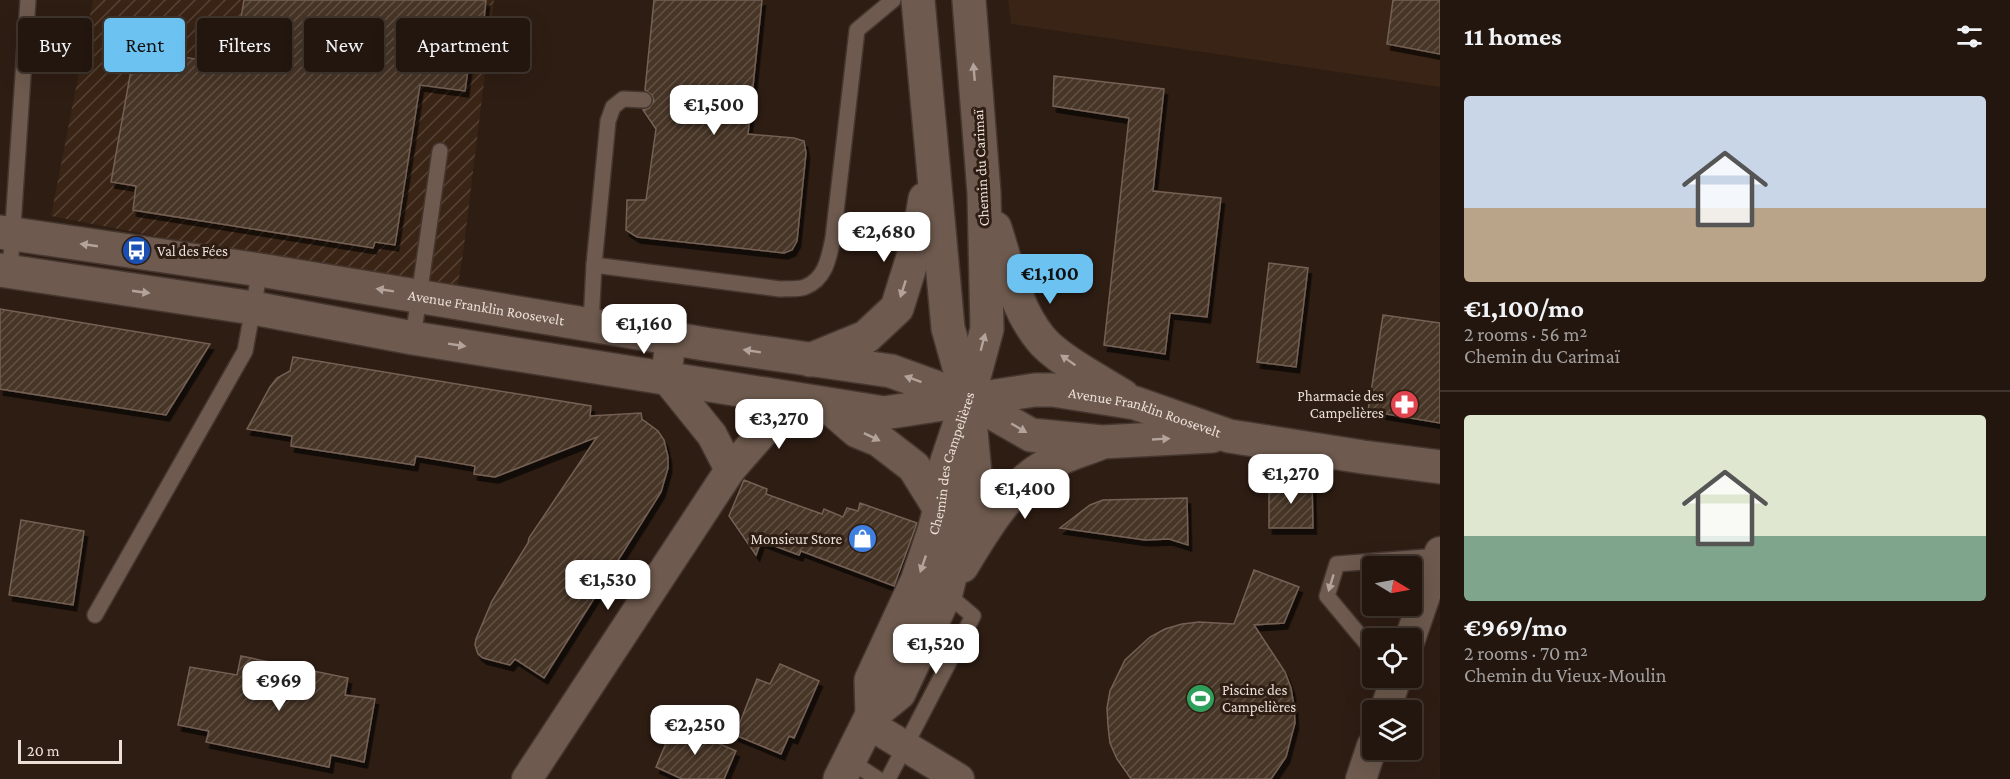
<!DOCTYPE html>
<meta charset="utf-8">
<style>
:root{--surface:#22160e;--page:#2e231c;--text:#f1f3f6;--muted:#a29f9e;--line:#3f352e;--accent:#6cc3f2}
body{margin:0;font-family:"Crimson Pro",serif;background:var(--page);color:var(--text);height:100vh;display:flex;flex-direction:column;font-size:22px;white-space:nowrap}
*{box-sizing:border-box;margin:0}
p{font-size:20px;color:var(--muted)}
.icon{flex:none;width:33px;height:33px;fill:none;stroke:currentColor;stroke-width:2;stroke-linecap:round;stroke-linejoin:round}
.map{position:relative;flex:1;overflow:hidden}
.drawer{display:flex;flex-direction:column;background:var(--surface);width:570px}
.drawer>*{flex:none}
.top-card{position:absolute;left:18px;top:18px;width:570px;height:54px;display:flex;gap:12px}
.needle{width:39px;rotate:100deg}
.fabs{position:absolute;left:1362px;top:556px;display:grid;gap:12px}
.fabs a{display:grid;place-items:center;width:60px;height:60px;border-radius:6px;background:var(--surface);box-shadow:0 6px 24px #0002,0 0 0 2px var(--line);font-size:30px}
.scale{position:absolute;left:18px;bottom:15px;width:104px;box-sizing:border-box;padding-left:6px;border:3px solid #ebdfd8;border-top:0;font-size:16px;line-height:21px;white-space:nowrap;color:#ebdfd8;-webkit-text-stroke:4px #2e1d13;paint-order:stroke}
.price{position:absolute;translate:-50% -51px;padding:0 14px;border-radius:12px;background:#fff;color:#222;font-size:20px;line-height:39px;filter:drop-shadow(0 2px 3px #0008)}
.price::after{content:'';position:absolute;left:50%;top:36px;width:18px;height:14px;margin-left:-9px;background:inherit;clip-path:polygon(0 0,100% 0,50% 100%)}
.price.current{background:var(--accent);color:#111}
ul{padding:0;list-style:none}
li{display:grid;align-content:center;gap:12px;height:318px;padding:0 24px}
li+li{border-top:2px solid var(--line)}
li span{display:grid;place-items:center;height:186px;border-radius:6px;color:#555}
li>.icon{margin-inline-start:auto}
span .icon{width:108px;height:108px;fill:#fffc;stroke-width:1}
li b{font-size:26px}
h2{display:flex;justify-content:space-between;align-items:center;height:72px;padding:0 24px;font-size:26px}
.tag{padding:0 21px;border-radius:6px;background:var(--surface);box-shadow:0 6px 24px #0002,0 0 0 2px var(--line);font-size:21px;line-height:54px}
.tag.current{background:var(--accent);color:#111}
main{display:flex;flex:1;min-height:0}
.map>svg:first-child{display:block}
.built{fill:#3a2415}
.industrial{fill:url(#industrial-furrows)}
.building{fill:url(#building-hatch);stroke:#756054;stroke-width:1.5;filter:url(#shadow)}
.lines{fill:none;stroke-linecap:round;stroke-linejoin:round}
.service-casing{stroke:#453730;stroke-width:18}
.minor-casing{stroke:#453730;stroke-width:33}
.secondary-casing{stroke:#453730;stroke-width:36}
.service{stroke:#6e5a4e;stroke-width:15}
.minor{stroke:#6e5a4e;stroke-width:30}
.secondary{stroke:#6e5a4e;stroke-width:33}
.oneway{fill:#b3a39a}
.labels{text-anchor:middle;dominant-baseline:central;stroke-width:6;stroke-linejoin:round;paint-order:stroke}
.street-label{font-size:15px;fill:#ebdfd8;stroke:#2e1d13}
.poi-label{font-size:15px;fill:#ebdfd8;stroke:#2e1d13;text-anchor:start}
</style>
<main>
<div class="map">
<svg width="1440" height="779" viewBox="0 0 1440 779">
<defs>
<pattern id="industrial-furrows" width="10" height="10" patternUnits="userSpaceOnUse" patternTransform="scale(1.5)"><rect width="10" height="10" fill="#3a2415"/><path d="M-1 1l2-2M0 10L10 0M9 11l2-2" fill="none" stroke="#574336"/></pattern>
<pattern id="building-hatch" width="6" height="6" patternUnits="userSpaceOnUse" patternTransform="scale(1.5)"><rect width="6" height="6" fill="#463428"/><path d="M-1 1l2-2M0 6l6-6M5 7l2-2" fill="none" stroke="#615146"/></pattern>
<filter id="shadow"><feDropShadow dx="3.5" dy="6" stdDeviation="0" flood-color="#0009"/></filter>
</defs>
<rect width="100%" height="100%" fill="#2e1d13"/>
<!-- built -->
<polygon class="built" points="1008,0 1440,0 1440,87 1011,24"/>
<!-- industrial -->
<polygon class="industrial" points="93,0 494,0 463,254 457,289 248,254 51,216"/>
<!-- building -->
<g class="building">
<polygon points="244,0 486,0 480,57 470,55 465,91 420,85 395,245 375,242 373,248 133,210 136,186 111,182 131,70 155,73 158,53 233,65"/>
<polygon points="654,0 762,0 748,134 794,138 804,141 806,153 797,241 792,250 784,253 637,237 626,230 627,200 646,200 656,129 643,110 649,108 654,101 652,95 645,90"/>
<polygon points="1393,0 1440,0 1440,54 1387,44"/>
<polygon points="1054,76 1164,89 1153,191 1221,198 1207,317 1170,313 1165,354 1104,345 1129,118 1053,106"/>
<polygon points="1269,263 1308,268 1296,367 1257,362"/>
<polygon points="0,309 210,344 166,415 0,389"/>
<polygon points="1383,315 1440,323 1440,423 1368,411"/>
<polygon points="293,357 591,406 590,416 641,413 642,419 658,431 664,440 668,457 668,468 661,492 544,678 515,659 510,665 483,658 478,654 475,645 476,639 492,601 528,543 529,538 597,437 495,477 474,474 475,466 416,456 414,465 291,446 292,436 247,429 270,387 277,378 290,371"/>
<polygon points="744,480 767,489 766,494 822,514 824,509 843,517 847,508 858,511 860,503 917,523 894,586 801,551 799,555 761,541 756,555 729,516"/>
<polygon points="1269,481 1312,482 1313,528 1269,528"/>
<polygon points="1187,498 1188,545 1169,539 1145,540 1060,528 1090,505 1103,500"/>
<polygon points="21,520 84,531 73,605 9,595"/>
<polygon points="1254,570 1299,587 1284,623 1254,625 1285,672 1291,688 1294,706 1295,723 1286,757 1271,779 1131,779 1117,759 1110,743 1108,726 1107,708 1110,691 1125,660 1150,637 1165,629 1182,624 1199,622 1234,624"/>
<polygon points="241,656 348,678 345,695 375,699 364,762 331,755 329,767 206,742 209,731 178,725 190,667 237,675"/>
<polygon points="780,664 819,681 794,738 789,736 781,754 735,735 757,679 770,684"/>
<polygon points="674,724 736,751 724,779 682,779 656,767"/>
</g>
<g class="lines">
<defs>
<g id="service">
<polyline points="594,265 608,121 613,107 623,99 644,100"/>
<polyline points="10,271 28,0"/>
<path d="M591,324L594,265L780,289C788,288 798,290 805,287C826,279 829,257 833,238L857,30L893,0"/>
<polyline points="413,338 440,151"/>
<polyline points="95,615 245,351 260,270"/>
<polyline points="1372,650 1327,596 1337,564 1439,556"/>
<polyline points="850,761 878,779"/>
<polyline points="888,779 973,616 946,593"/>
</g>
<g id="minor">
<polyline points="671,338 666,378 712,435 730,470"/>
<polyline points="1410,639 1440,552"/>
<polyline points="1385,711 1396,678"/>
<polyline points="867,723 959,779"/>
<polyline points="527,779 730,470 792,399"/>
<polyline points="1361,779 1372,746"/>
</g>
<g id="secondary">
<path d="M995,228C1007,265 1015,307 1040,338C1055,358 1101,382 1123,396"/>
<path id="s1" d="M0,232L260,270L705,344L891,371L968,399L1031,435L1102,442L1212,436"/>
<path id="s2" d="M0,270L253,308L413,338L884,413L1035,390H1053L1135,403L1229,436L1363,457L1440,467"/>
<polyline points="810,360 866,337 897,308 918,241 925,199"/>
<polyline points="827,405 857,431 879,440 914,467 940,509"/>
<path d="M962,566C983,531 1007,490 1042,468C1058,457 1080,451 1098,444"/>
<path id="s3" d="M872,715L871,680L917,581L933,534L940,509L945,467L968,399L987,329L984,193L969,0"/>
<polyline points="840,779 872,715 899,693 946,593 975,474 968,399 948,328 918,0"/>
</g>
</defs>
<!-- service casing -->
<use href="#service" class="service-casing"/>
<!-- minor casing -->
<use href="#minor" class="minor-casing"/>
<!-- secondary casing -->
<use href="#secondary" class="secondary-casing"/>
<!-- service -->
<use href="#service" class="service"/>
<!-- minor -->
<use href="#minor" class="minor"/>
<!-- secondary -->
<use href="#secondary" class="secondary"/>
</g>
<!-- one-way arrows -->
<defs><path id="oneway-solid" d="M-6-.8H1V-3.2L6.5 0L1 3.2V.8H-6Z" transform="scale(1.5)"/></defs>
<g class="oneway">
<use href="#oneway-solid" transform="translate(974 72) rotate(-95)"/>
<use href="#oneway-solid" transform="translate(89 245) rotate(-172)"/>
<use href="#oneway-solid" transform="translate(903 289) rotate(108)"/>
<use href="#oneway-solid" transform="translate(385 290) rotate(-171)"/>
<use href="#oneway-solid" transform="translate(141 292) rotate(8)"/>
<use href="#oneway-solid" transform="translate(983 342) rotate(-75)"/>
<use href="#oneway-solid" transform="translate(457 345) rotate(9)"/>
<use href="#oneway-solid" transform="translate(752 351) rotate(-171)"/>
<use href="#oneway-solid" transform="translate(1068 360) rotate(-145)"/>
<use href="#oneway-solid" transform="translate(913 379) rotate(-160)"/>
<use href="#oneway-solid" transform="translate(1019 428) rotate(30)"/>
<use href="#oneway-solid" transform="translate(872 437) rotate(26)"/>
<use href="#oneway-solid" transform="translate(1161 439) rotate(-3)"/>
<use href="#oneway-solid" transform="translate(923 564) rotate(109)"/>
<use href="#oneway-solid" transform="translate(1331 583) rotate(107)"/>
</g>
<!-- icons -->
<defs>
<symbol id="bus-disc" viewBox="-11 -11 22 22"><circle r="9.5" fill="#1a4fb4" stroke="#2e1d13"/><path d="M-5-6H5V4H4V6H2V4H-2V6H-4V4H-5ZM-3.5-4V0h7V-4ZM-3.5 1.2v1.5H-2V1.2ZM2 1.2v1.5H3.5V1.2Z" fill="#fff"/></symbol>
<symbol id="pharmacy-disc" viewBox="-11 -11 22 22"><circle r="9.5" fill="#e0444e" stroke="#2e1d13"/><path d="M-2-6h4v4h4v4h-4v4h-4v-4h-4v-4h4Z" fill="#fff"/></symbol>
<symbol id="shop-disc" viewBox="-11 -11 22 22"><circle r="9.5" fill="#3f7fe0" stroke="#2e1d13"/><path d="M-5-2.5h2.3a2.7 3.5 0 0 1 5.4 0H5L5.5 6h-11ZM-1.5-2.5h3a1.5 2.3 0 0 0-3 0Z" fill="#fff"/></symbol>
<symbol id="stadium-disc" viewBox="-11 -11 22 22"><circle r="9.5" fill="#2e9e5b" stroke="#2e1d13"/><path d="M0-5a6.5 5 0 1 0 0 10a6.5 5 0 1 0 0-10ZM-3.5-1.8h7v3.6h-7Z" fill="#fff"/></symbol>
</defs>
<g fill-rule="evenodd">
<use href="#bus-disc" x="120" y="234" width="33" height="33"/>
<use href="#pharmacy-disc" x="1388" y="388" width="33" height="33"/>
<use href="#shop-disc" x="846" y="522" width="33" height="33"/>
<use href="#stadium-disc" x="1184" y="682" width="33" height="33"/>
</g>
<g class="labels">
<!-- street labels -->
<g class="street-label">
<text transform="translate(981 168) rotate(-93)">Chemin du Carimaï</text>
<text stroke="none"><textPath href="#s1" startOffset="492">Avenue Franklin Roosevelt</textPath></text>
<text stroke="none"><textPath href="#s2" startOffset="1161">Avenue Franklin Roosevelt</textPath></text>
<text stroke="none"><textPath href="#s3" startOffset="267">Chemin des Campelières</textPath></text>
</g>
<!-- poi labels -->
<g class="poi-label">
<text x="157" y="251">Val des Fées</text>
<text x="1384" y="396" text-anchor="end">Pharmacie des<tspan x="1384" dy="17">Campelières</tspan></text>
<text x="842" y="539" text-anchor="end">Monsieur Store</text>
<text x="1222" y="690">Piscine des<tspan x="1222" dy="17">Campelières</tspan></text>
</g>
</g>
</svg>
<div class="fabs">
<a><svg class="needle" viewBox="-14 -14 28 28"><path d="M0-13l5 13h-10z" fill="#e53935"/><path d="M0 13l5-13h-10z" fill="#a29f9e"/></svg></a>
<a><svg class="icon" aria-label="locate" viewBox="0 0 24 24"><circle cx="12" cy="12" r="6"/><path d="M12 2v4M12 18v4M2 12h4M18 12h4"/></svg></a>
<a><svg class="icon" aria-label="layers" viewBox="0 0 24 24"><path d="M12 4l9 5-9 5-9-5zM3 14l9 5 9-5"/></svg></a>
</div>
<div class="scale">20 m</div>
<b class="price" style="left:714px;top:136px">€1,500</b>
<b class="price" style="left:884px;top:263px">€2,680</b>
<b class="price current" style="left:1050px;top:305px">€1,100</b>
<b class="price" style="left:644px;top:355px">€1,160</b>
<b class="price" style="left:779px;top:450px">€3,270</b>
<b class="price" style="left:1291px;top:505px">€1,270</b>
<b class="price" style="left:1025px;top:520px">€1,400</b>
<b class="price" style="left:608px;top:611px">€1,530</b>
<b class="price" style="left:936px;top:675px">€1,520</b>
<b class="price" style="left:279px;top:712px">€969</b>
<b class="price" style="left:695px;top:756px">€2,250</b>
<div class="top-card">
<a class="tag">Buy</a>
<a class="tag current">Rent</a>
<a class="tag">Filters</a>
<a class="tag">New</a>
<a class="tag">Apartment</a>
</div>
</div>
<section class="drawer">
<h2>11 homes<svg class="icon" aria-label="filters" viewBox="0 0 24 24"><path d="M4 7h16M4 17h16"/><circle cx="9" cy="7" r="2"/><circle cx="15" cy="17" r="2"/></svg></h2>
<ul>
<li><span style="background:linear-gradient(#c9d6e8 60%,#b9a48a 0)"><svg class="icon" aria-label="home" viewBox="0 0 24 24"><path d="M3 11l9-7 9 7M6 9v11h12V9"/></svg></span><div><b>€1,100/mo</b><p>2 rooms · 56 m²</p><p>Chemin du Carimaï</p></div></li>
<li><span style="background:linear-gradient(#dfe7d0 65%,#7fa58c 0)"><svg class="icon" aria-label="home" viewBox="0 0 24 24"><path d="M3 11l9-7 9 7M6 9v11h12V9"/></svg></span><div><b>€969/mo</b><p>2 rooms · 70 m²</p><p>Chemin du Vieux-Moulin</p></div></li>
</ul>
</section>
</main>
